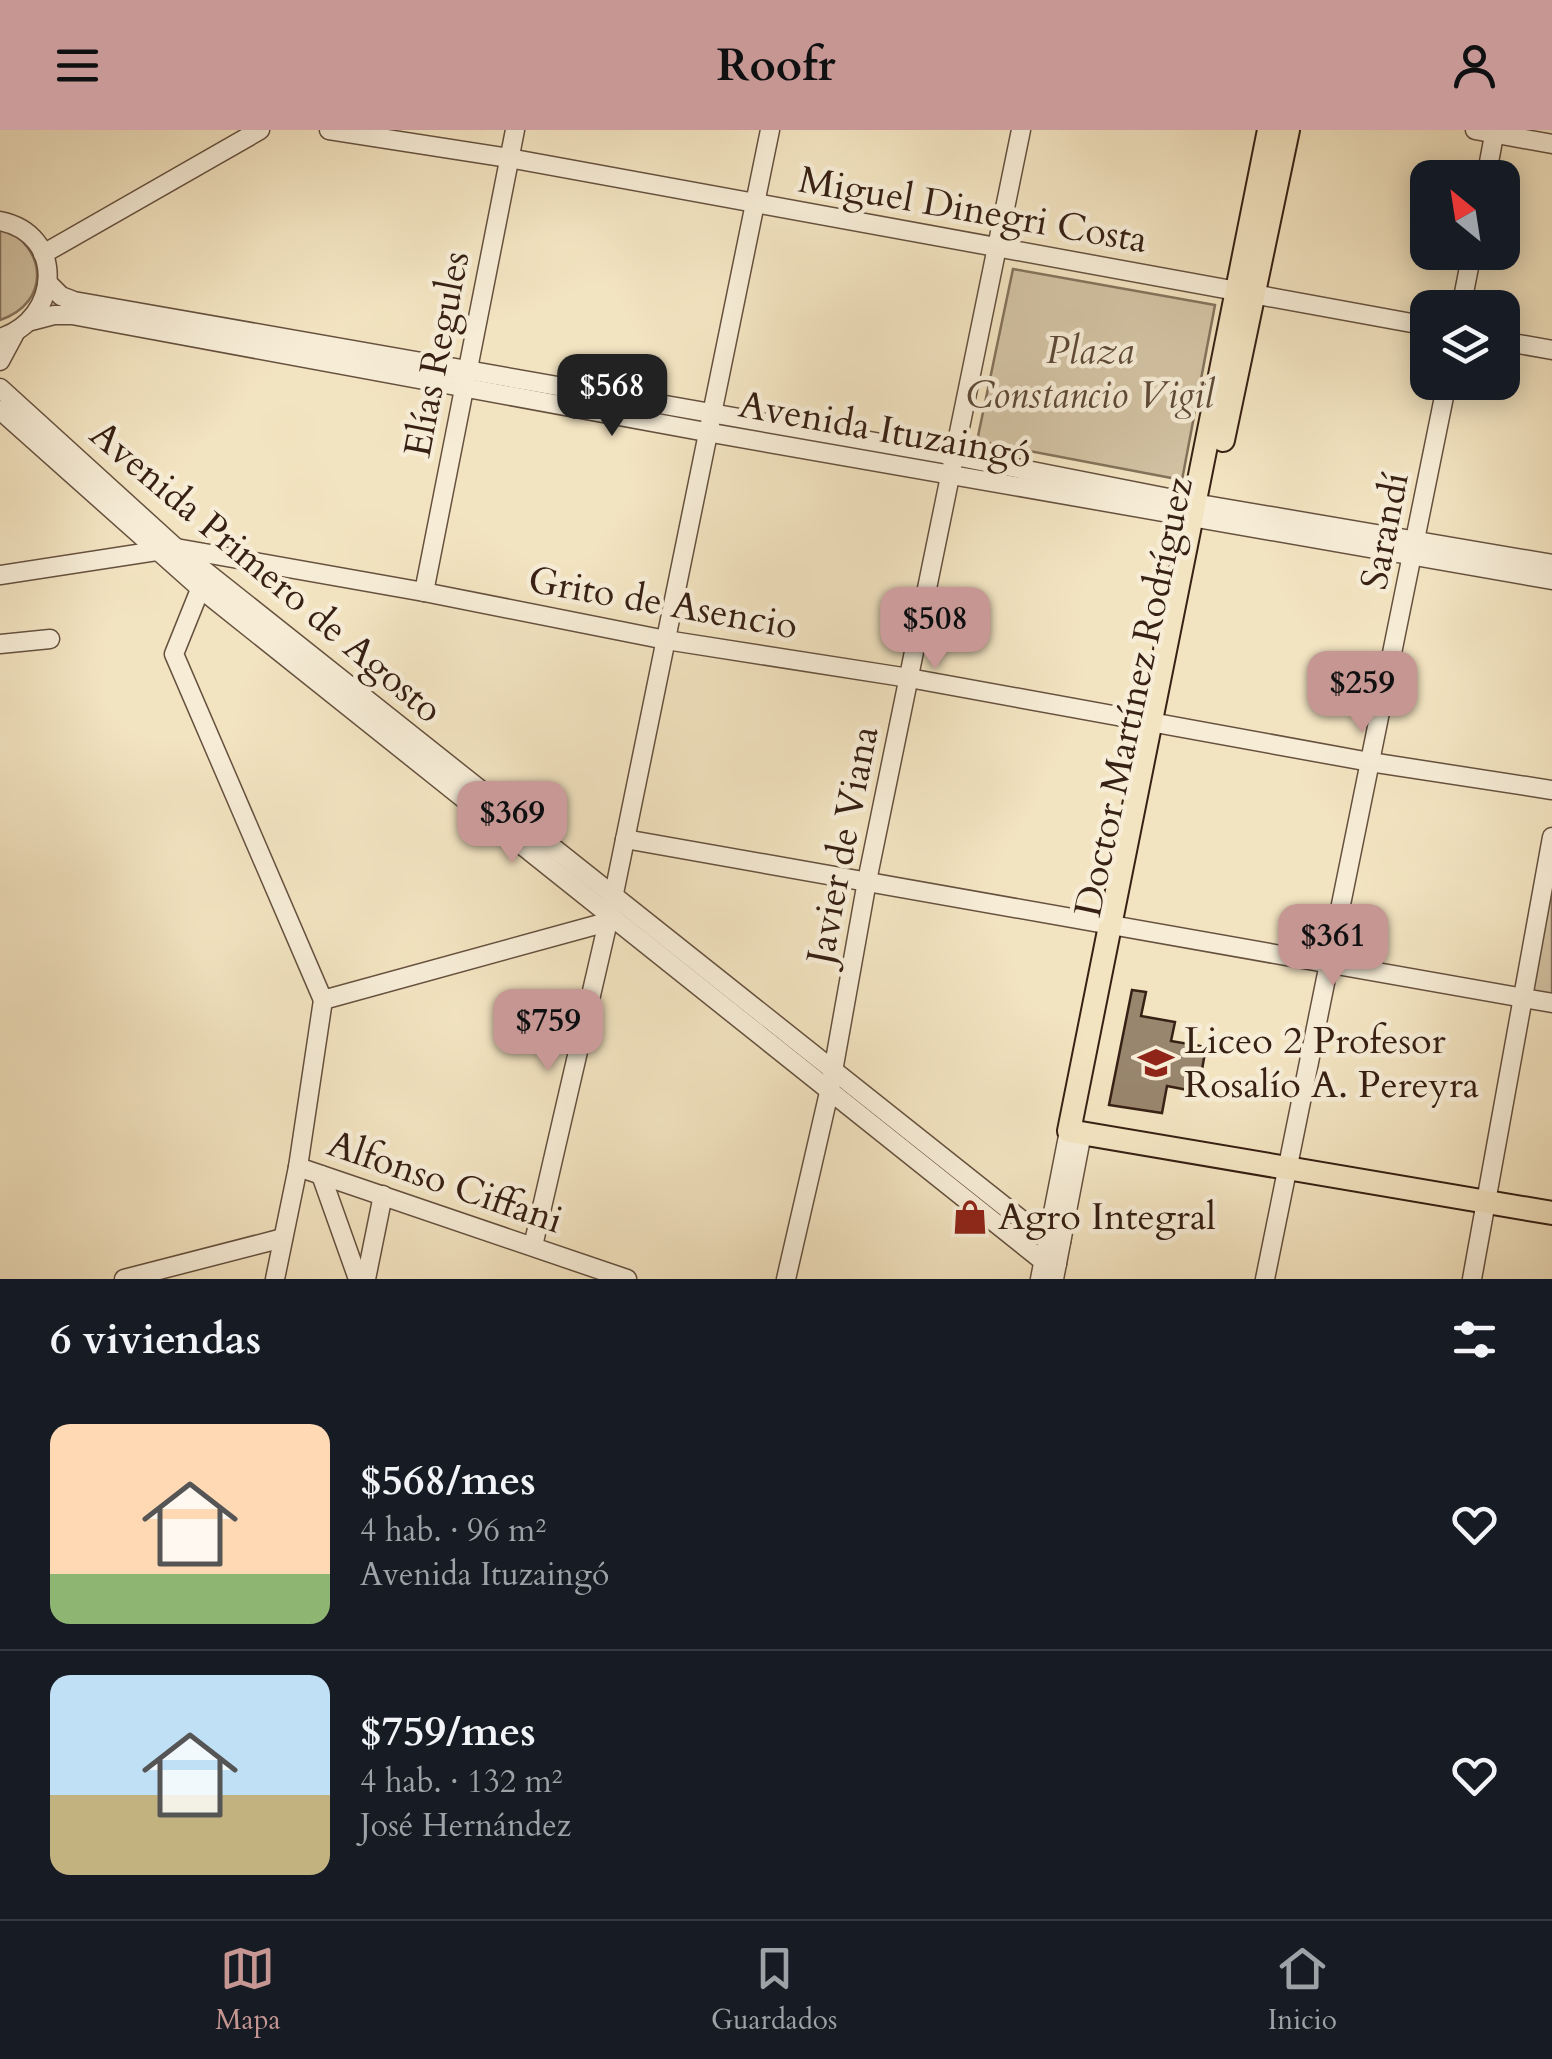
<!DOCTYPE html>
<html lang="es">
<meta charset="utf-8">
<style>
:root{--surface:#171b24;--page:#20242c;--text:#f1f3f6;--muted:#9ea1a6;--line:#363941;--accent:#c59692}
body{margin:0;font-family:Cardo,serif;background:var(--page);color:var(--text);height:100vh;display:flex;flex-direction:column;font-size:38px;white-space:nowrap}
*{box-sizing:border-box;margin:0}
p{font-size:32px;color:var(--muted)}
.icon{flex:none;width:55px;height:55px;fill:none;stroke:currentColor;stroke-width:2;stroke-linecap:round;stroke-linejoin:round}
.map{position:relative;height:1149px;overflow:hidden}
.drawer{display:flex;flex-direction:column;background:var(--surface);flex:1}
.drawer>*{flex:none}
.needle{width:65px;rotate:330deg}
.buttons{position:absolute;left:1410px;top:30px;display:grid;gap:20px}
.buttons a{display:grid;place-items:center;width:110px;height:110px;border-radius:20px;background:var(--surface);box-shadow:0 5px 25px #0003;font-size:50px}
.price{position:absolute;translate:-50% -85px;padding:0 22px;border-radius:20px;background:var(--accent);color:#111;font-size:32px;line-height:65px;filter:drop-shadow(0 2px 5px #0008)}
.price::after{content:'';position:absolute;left:50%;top:60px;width:30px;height:22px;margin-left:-15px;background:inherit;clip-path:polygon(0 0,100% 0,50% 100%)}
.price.current{background:#222;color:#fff}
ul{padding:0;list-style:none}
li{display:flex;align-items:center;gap:30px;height:250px;padding:0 50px}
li+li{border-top:2px solid var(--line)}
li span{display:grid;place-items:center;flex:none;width:280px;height:200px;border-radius:20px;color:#555}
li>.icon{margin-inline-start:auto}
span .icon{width:120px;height:120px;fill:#fffc;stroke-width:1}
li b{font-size:42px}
h2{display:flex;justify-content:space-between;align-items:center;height:120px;padding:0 50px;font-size:42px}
header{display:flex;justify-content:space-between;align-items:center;height:130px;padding:0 50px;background:var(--accent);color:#111;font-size:45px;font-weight:600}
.menu{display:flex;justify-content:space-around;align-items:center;height:140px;border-top:2px solid var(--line);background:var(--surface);font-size:28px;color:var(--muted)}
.menu a{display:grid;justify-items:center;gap:5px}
.menu .current{color:var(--accent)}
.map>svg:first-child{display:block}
.green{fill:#d3c3a4;stroke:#85725c;stroke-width:2.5}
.building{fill:#99866e;stroke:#372014;stroke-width:2.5}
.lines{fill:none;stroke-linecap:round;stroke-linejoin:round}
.minor-casing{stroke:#66513f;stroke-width:21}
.major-casing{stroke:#372014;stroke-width:26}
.minor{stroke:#f7edd7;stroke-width:18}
.major{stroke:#f3e4c1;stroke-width:22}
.labels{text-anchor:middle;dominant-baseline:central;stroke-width:9;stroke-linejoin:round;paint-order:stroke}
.street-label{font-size:38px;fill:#372014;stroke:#f7edd7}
.park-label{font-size:38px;font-style:italic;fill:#5e4938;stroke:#f7edd7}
.poi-label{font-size:38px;fill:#372014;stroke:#f7edd7;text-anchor:start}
</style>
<header><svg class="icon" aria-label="menu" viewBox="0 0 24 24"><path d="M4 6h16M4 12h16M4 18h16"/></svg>Roofr<svg class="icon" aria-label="person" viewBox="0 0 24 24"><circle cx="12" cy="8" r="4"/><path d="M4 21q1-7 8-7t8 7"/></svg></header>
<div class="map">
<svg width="1552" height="1149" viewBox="0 0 1552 1149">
<rect width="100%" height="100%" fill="#f3e4c1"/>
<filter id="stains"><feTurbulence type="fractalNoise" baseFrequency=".002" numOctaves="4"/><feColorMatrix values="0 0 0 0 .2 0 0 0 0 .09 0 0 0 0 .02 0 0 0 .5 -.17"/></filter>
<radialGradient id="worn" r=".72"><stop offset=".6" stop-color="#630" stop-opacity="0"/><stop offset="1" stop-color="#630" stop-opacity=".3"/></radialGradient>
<!-- green -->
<g class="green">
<path d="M0,97C48,116 51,173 0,190Z"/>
<polygon points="1013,139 1215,175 1182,350 977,311"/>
<polygon points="1552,748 1552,864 1532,861"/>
</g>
<!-- building -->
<polygon class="building" points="1132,860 1146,862 1141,886 1175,892 1171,911 1206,917 1198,962 1167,956 1162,983 1109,975"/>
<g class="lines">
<defs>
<g id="minor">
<polyline points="329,0 509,28 1428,196"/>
<polyline points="1475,0 1552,14"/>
<polyline points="1486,48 1495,0"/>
<path d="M0,91C66,104 61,189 0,208"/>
<polyline points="43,124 260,0"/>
<polyline points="48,153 61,166 74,171 955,326 1194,373 1552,434"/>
<polyline points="1461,178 1472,122"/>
<polyline points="31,191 54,185 72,185 706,302 1552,450"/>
<polyline points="1502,211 1552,220"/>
<polyline points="0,231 15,203"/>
<polyline points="0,258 176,418 1047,1110 1061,1112"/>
<polyline points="0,280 201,459 1043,1131 1057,1134"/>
<polyline points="0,445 176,418 424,462 666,510 909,548 1370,632 1552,660"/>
<polyline points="203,452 174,524 323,870"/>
<polyline points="424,462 515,0"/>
<polyline points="0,514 50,509"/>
<polyline points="625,709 1552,873"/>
<polyline points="323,870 607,792"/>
<polyline points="298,1037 627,1149"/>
<polyline points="321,1045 358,1149"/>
<polyline points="533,1116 610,783 770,0"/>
<polyline points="124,1149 283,1108"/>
<polyline points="275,1149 298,1037 323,870"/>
<polyline points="366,1149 383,1065"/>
<polyline points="786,1149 830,958 867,751 1021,0"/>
<polyline points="1040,1149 1069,1001"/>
<polyline points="1054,1149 1082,1003"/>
<polyline points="1265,1149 1447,252"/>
<polyline points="1472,1149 1552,707"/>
</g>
<g id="major">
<polyline points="1269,0 1069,1001 1552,1083"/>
<polyline points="1223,310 1288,0"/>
</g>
</defs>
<!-- minor casing -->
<use href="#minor" class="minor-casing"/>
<!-- major casing -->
<use href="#major" class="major-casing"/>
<!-- minor -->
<use href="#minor" class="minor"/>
<!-- major -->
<use href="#major" class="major"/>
</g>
<!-- icons -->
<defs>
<symbol id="school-bare" viewBox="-9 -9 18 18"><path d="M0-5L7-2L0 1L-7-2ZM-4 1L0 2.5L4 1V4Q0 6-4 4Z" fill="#8f2418" stroke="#f7edd7" stroke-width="2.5" paint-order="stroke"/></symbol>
<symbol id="shop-bare" viewBox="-9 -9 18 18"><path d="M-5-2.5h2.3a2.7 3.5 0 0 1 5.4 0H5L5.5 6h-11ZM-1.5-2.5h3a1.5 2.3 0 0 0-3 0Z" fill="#8f2418" stroke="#f7edd7" stroke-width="2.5" paint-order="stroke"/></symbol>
</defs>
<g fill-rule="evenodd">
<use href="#school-bare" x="1131" y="908" width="50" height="50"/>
<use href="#shop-bare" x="945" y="1062" width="50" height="50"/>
</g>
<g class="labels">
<!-- street labels -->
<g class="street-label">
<text transform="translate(973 80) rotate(10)">Miguel Dinegri Costa</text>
<text transform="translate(437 224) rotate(-79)">Elías Regules</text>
<text transform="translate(885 300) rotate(10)">Avenida Ituzaingó</text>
<text transform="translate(1385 401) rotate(-79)">Sarandí</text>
<text transform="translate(266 442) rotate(40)">Avenida Primero de Agosto</text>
<text transform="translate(663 473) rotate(10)">Grito de Asencio</text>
<text transform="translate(1134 567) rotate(-78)">Doctor Martínez Rodríguez</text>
<text transform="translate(843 715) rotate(-79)">Javier de Viana</text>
<text transform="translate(445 1052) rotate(19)">Alfonso Ciffani</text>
</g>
<!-- park labels -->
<g class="park-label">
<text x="1090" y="221">Plaza<tspan x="1090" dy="44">Constancio Vigil</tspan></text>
</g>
<!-- poi labels -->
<g class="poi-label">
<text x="1184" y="911">Liceo 2 Profesor<tspan x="1184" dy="44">Rosalío A. Pereyra</tspan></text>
<text x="998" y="1087">Agro Integral</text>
</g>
</g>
<rect width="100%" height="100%" filter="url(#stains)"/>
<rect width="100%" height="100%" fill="url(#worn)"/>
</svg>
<div class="buttons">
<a><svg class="needle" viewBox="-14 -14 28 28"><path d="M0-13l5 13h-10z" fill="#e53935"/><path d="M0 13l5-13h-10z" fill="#9ea1a6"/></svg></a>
<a><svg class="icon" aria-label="layers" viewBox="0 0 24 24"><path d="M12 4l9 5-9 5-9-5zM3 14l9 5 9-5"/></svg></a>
</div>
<b class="price current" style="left:612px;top:309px">$568</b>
<b class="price" style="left:935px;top:542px">$508</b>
<b class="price" style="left:1362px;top:606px">$259</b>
<b class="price" style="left:512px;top:736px">$369</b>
<b class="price" style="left:1333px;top:859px">$361</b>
<b class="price" style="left:548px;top:944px">$759</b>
</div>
<section class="drawer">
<h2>6 viviendas<svg class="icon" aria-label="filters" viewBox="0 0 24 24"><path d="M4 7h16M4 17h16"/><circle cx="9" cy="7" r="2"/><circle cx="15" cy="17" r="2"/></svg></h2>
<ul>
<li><span style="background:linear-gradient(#ffd9b3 75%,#8fb573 0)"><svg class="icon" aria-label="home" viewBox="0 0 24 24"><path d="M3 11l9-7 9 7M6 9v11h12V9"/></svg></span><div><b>$568/mes</b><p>4 hab. · 96 m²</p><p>Avenida Ituzaingó</p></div><svg class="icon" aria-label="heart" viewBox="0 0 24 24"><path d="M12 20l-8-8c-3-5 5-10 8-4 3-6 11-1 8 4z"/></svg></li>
<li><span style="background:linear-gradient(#bfe0f5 60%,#c2b280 0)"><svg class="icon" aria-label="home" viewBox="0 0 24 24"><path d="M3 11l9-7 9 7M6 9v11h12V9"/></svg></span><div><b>$759/mes</b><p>4 hab. · 132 m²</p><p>José Hernández</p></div><svg class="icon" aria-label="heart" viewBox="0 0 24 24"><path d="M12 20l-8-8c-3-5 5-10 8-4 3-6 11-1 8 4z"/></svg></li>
</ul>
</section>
<nav class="menu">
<a class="current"><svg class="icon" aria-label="map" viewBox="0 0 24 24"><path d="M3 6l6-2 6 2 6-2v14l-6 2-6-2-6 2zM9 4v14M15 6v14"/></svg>Mapa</a>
<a><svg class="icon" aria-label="saved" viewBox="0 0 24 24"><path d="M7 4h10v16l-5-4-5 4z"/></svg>Guardados</a>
<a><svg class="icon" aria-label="home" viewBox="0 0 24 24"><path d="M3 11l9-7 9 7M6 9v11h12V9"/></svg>Inicio</a>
</nav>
